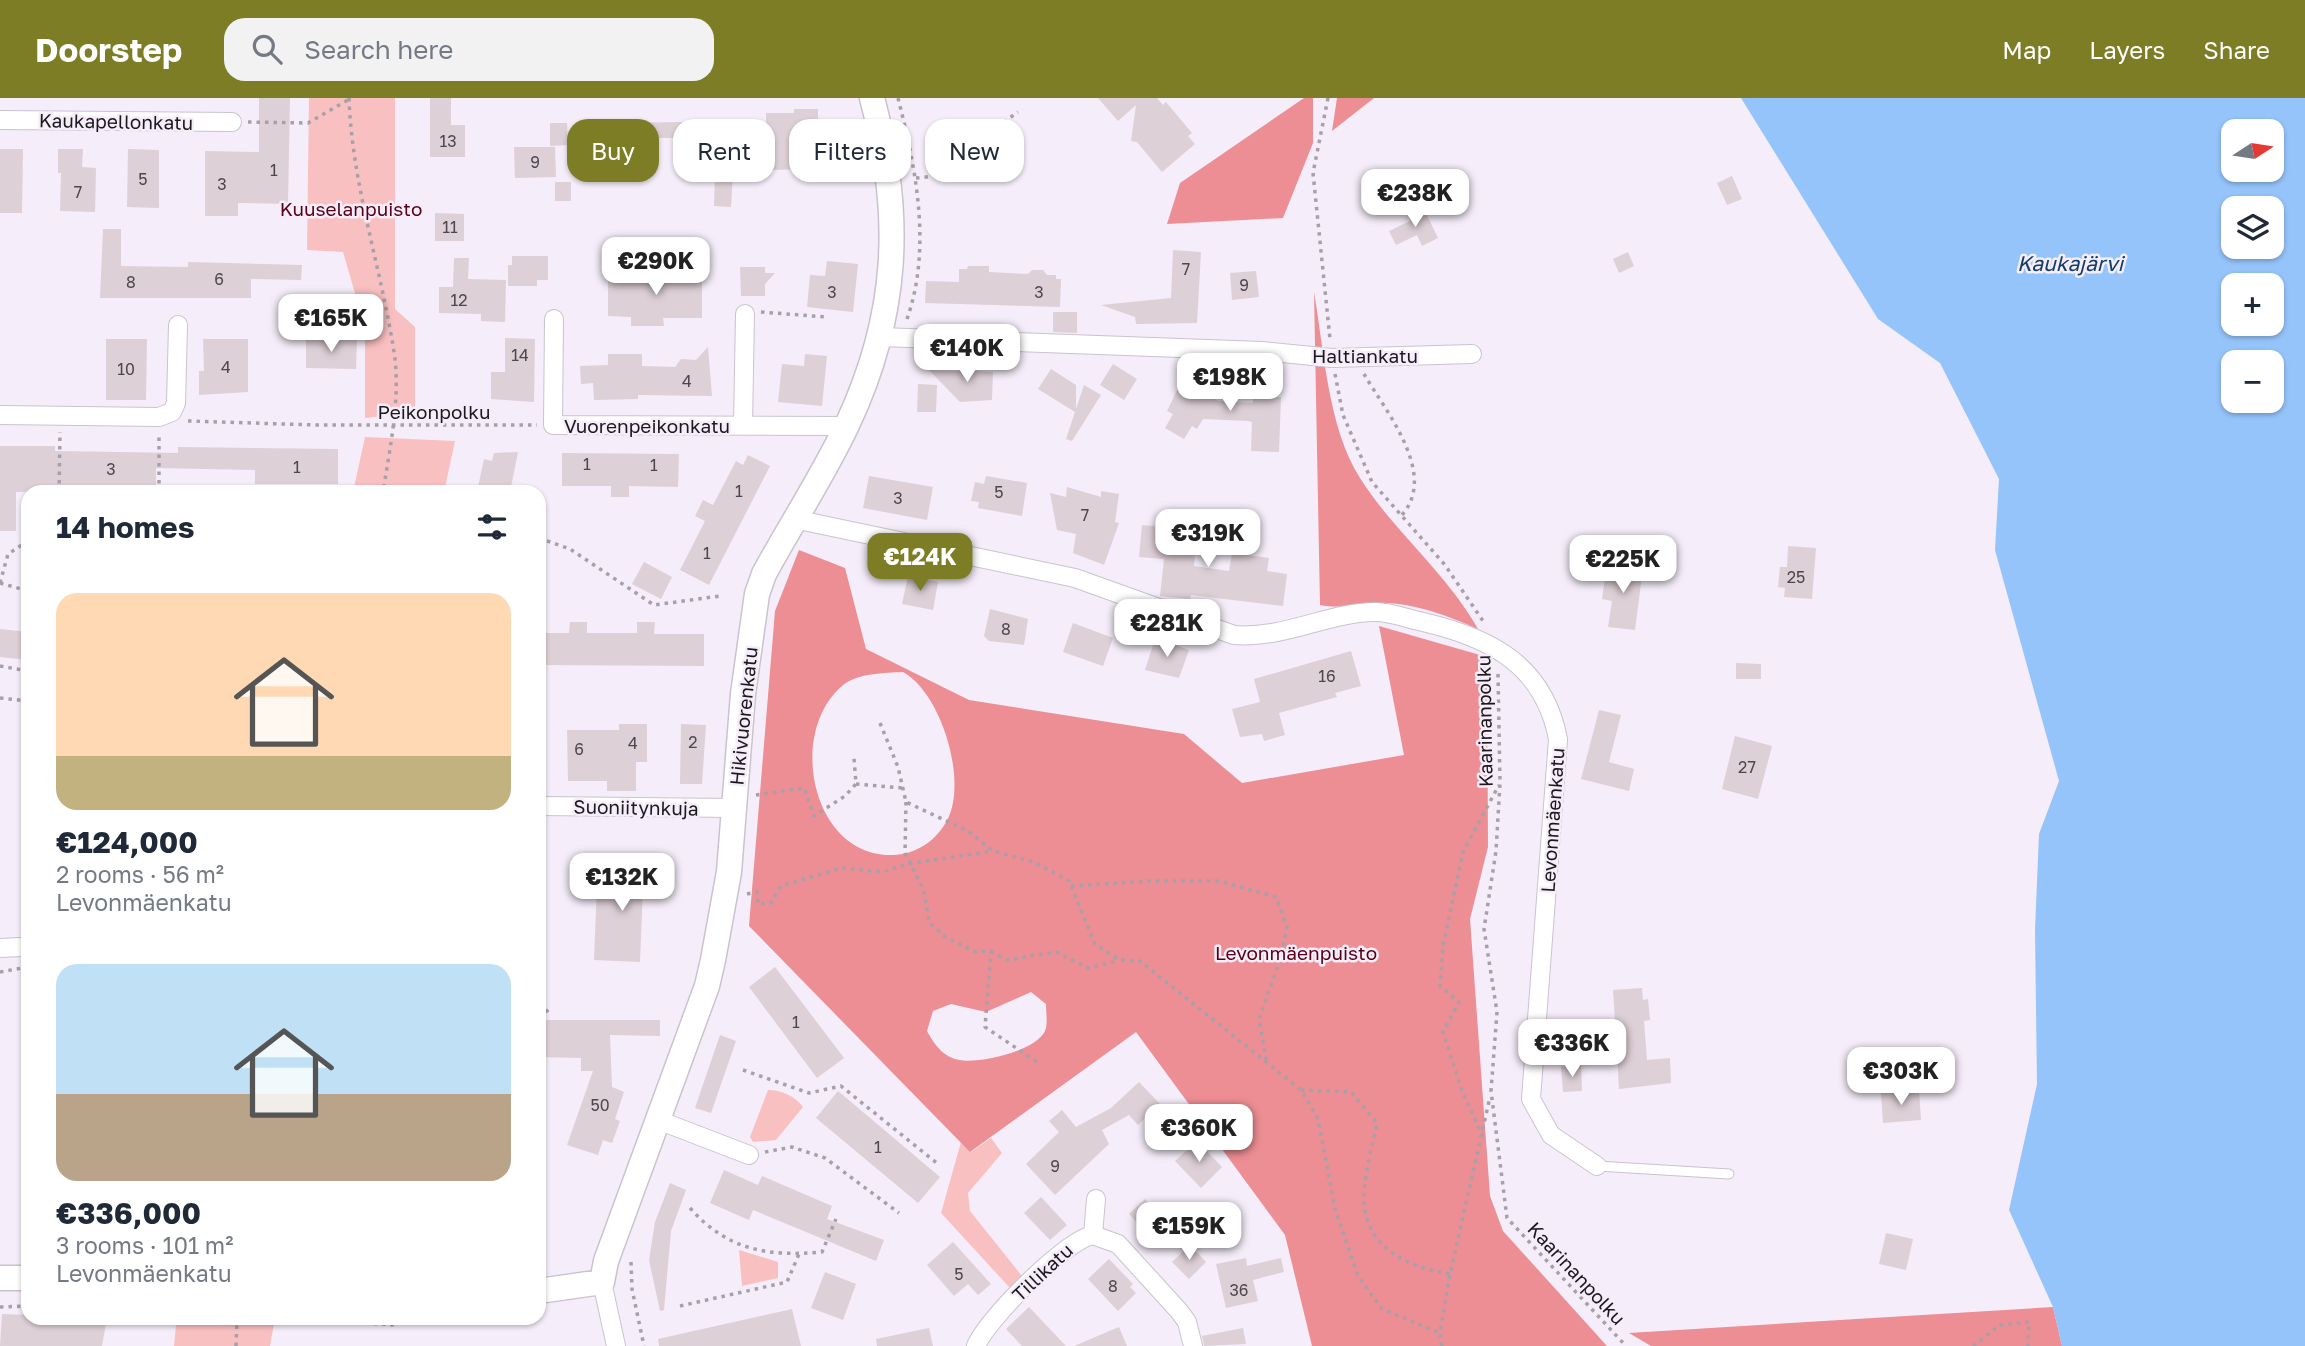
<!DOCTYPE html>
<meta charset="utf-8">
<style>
:root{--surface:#fff;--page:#f2f2f3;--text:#1f2937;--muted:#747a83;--accent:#7c7d25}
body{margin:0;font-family:"Golos Text",sans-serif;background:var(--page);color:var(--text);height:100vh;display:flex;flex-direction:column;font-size:26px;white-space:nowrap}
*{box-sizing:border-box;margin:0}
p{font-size:23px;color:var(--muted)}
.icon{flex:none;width:38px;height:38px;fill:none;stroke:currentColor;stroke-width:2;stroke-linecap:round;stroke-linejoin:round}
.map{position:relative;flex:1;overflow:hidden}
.side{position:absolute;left:21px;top:387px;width:525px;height:840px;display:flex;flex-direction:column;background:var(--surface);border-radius:21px;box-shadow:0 2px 5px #0004}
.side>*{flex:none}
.banner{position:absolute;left:567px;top:21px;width:665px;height:63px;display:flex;gap:14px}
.needle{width:46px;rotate:78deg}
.fabs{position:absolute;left:2221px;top:21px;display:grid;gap:14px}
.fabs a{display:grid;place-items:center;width:63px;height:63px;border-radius:14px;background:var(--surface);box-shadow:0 2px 5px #0004;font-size:35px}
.price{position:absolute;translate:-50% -60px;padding:0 16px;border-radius:14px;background:#fff;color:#222;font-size:23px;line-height:46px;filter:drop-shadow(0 2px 4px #0008)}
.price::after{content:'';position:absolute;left:50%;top:42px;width:21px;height:16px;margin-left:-10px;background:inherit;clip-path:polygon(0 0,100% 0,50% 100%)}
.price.on{background:var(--accent);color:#fff}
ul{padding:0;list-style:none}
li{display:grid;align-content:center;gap:14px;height:371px;padding:0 35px}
li span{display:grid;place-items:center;height:217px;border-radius:21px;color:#555}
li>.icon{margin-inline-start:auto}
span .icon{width:126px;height:126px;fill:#fffc;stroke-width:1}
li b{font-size:30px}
h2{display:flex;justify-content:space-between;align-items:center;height:84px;padding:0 35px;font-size:30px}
.pill{padding:0 24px;border-radius:21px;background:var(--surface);box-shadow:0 2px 5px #0004;font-size:24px;line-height:63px}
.pill.on{background:var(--accent);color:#fff}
header{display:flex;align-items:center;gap:42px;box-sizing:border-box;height:98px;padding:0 35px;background:var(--accent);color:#fff}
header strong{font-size:33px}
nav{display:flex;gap:38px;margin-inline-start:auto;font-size:24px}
.search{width:490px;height:63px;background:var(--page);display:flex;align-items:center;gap:18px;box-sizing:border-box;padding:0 24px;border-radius:21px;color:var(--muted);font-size:26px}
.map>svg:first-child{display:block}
.green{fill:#f9c0c2}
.forest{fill:#ec8e93;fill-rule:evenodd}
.water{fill:#95c4fb;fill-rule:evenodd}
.building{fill:#ded0d7}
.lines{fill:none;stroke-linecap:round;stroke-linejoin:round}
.lane-casing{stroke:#cac3ce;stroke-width:11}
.street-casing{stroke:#cac3ce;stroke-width:20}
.secondary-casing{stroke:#cac3ce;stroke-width:27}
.path{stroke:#a7a0a9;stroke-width:3.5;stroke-dasharray:3.5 5;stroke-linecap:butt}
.lane{stroke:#fff;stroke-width:9}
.street{stroke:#fff;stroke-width:18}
.secondary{stroke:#fff;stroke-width:24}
.labels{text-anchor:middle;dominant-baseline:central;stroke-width:5;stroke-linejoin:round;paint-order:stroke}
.number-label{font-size:16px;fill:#4c474c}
.street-label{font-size:19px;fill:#1c191d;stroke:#f5edf9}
.park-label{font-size:19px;fill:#570015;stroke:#f5edf9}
.water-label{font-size:21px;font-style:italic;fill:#133d67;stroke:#f5edf9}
</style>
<header>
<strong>Doorstep</strong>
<div class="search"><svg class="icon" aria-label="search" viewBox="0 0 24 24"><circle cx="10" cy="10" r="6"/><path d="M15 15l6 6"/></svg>Search here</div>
<nav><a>Map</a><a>Layers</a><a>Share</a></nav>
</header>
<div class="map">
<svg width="2305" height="1248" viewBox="0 0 2305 1248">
<rect width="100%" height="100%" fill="#f5edf9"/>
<!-- green -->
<g class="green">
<polygon points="309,0 395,0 395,211 415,229 415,315 365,320 365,230 343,154 307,152"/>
<polygon points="365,339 455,343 444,394 353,394"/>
<path d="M768,992C781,992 795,998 803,1009L776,1042L753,1044L750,1039Z"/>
<polygon points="991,1040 1002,1055 968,1095 970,1113 1022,1178 1010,1190 941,1115 961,1044 971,1054"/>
<polygon points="739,1152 778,1164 778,1180 742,1188"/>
<polygon points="184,1220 220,1220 274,1226 270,1248 174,1248 176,1227"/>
</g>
<!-- forest -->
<g class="forest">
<polygon points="1304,0 1313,0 1313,45 1283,120 1167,126 1180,85"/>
<polygon points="1337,0 1374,0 1332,33"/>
<path d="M1314,194C1324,252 1328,330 1360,380C1394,434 1446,474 1478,531C1449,518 1412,504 1379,505C1358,506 1341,511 1320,507Z"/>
<path d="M799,452L845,470L866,551L969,602L1184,636L1242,685L1404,657L1379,528L1487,559L1488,749L1470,821L1490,1098L1503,1133L1607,1248H1312L1285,1137L1136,934L970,1054L749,828L775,513ZM903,574C942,595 970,688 945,726C933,745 915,756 893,757C813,760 786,636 842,588C856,575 885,575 903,574ZM1031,894L1046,906C1046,914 1048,926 1045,933C1036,953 979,966 959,962C943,959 934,946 927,933L933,913L951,906L986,914Z"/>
<polygon points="2053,1209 2062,1248 1651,1248 1629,1235"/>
</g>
<!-- water -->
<path class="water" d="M1741,0H2305V1248H2062L2053,1209L2009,1112L2037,986L2035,832L2039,736L2059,683L1995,452L1999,381L1940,265L1878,221ZM2233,33H2272V72H2233ZM2233,110H2272V149H2233ZM2233,187H2272V226H2233ZM2233,264H2272V303H2233Z"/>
<!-- building -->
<g class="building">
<polygon points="259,0 290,0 288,106 238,105 238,118 205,118 205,53 259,54"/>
<polygon points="430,0 451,0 451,27 465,27 465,59 430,59"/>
<polygon points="1098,0 1157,0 1163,7 1166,4 1192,35 1188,38 1195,46 1162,74 1137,44 1131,43 1136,7 1118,23"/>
<polygon points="794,11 818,11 818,45 857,44 858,80 807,81 807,71 733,73 731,109 714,108 715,76 678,77 677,45 766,43 766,15 794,15"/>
<polygon points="682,24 682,40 647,40 647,73 610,74 609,51 618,50 617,25"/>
<polygon points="550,25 567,25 568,47 550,48"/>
<polygon points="514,49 555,49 556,79 515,80"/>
<polygon points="0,51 23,51 22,115 0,115"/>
<polygon points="58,51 83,51 82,69 96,70 95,114 60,113 61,75 58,75"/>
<polygon points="128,51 159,52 159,110 127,109"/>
<polygon points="1732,78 1742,101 1727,107 1717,85"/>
<rect x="555" y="84" width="16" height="19"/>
<polygon points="1423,109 1438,140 1422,148 1417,137 1396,147 1389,133 1410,123 1408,117"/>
<polygon points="435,115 464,116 464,143 435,143"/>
<polygon points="103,131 121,131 121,168 188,169 188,164 302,167 301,182 251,181 251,200 100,200"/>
<polygon points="1173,152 1201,154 1197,225 1136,226 1135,219 1101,207 1171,200"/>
<polygon points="1628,154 1634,168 1619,175 1613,161"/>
<polygon points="512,158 548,158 548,182 537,182 537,188 508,188 508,167 512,167"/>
<polygon points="454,160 469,160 468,181 506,182 505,224 481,223 481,216 439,215 439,189 453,189"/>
<polygon points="827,163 858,166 853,214 807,209 810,177 825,178"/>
<polygon points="968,168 989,168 989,174 1028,176 1032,172 1043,172 1047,177 1056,177 1056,181 1061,181 1060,209 925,205 926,183 959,184 959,171 967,171"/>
<polygon points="740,169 765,169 765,175 775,175 765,186 765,198 741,198"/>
<polygon points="675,170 702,170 702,220 663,220 664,228 631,228 631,219 608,218 608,176 675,177"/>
<polygon points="1256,173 1259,199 1232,202 1230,175"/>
<polygon points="1053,214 1077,214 1077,235 1053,234"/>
<polygon points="505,240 535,241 534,304 491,301 491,274 505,274"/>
<polygon points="106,241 147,241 146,302 106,302"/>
<polygon points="203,241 248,241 248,294 199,297 199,273 204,273"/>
<polygon points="306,241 357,242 356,271 306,270"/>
<polygon points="708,249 712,298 638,297 638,301 594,302 593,285 581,286 580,268 608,267 608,256 642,256 642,268 675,269 681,261 696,262"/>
<polygon points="805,256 827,258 822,308 778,304 782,266 804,268"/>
<polygon points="1113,266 1137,281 1124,302 1100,287"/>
<polygon points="968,268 974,273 993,274 992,302 960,304 929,272 963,273"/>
<polygon points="1051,271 1076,287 1076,311 1084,287 1101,297 1072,343 1066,341 1075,314 1038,291"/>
<polygon points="1182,282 1218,303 1253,305 1253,283 1276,284 1275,299 1281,299 1279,354 1251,353 1252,324 1248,323 1203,321 1197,331 1192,328 1184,341 1165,330 1173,316 1167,313"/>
<polygon points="918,286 937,287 936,314 917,314"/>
<polygon points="0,348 55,348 55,353 178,355 178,349 338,351 338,386 255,386 255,372 156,370 156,389 54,387 54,394 16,394 16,433 0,433"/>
<polygon points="518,354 510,394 477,394 484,361 492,363 494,355"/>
<polygon points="562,355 679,356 678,389 629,388 629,399 611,399 611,388 562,388"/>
<polygon points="748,357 770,368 709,487 680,472 705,423 695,418 703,402 713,407 736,363 743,367"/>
<polygon points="869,378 933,389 927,422 863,410"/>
<polygon points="986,378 1027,385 1022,418 978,410 979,404 971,403 975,384 984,386"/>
<polygon points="1067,389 1101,399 1101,393 1119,396 1115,424 1119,425 1104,467 1073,455 1076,436 1057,432 1050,395 1066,399"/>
<polygon points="1174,420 1198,423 1194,468 1229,473 1232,455 1269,460 1267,473 1287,476 1283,508 1191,497 1190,501 1160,498 1164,461 1139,459 1142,427 1173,430"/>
<polygon points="1788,448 1816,450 1812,501 1784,499 1785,490 1778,489 1780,469 1787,469"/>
<polygon points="644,464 672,479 661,501 632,486"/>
<polygon points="1607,465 1643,470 1635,532 1608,529 1612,503 1602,501"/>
<polygon points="908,478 938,484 933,512 902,506"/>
<polygon points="990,511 1028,521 1024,547 989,543 984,538"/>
<polygon points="570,524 587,524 587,535 637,535 637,524 655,524 654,536 704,536 704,568 539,567 539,535 569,535"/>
<polygon points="1073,525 1113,540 1103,568 1063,554"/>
<polygon points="0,531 28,534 28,562 0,559"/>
<polygon points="1162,542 1189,552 1179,580 1145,572 1154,544 1160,546"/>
<polygon points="1351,553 1361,588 1335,595 1337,599 1279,615 1285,637 1264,643 1262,636 1240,639 1232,611 1260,604 1254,581"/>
<polygon points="1736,565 1761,566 1761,581 1736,581"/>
<polygon points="1599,612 1621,617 1609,664 1634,671 1629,693 1581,681"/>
<polygon points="619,626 647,626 647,664 636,664 636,693 607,693 607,683 568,683 567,632 619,632"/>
<polygon points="681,626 706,627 702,686 680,686"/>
<polygon points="1735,638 1772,648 1758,701 1722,691"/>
<polygon points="618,763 655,764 655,790 643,789 640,864 594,862 597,787 617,788"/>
<polygon points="775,869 844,960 817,980 749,889"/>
<polygon points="1642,890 1643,902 1648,901 1650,922 1644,923 1647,962 1670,960 1671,985 1619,991 1617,954 1581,957 1580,941 1616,938 1613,892"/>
<polygon points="539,922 660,922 660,938 610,937 612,989 624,994 615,1021 620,1023 612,1045 603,1042 598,1057 567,1047 593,973 581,973 581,960 539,959"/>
<polygon points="720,937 736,943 711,1015 695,1010"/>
<polygon points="1581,967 1582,993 1563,994 1561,969"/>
<polygon points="1139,984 1160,1006 1138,1027 1129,1017 1102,1032 1109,1046 1055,1097 1026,1066 1059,1034 1049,1023 1062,1012 1076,1029 1111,1010"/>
<polygon points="838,993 940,1079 918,1105 816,1020"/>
<polygon points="1919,993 1921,1022 1883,1025 1881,995"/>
<polygon points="1197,1043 1222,1069 1201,1090 1175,1063"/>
<polygon points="724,1072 758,1087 762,1078 832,1108 827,1121 884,1142 876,1163 753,1112 749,1122 710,1105"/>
<polygon points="670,1085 686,1092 671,1133 664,1212 660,1213 649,1162 655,1124"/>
<polygon points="1041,1099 1067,1127 1050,1142 1024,1115"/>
<polygon points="1145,1101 1159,1116 1143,1131 1129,1116"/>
<polygon points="1886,1135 1913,1141 1906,1172 1879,1166"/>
<polygon points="953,1144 991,1186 978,1197 968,1186 954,1198 927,1167"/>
<polygon points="1190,1147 1206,1164 1189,1181 1172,1164"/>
<polygon points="1246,1160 1247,1168 1281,1160 1284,1174 1253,1182 1258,1203 1226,1210 1216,1166"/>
<polygon points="1109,1161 1133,1186 1130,1189 1136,1195 1118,1213 1088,1181"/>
<polygon points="825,1174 856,1186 843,1222 811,1210"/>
<polygon points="1029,1209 1066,1248 1022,1248 1006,1231"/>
<polygon points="792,1211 801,1248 659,1248 658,1241"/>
<polygon points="2,1216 28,1217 28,1220 107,1220 102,1248 0,1248"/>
<polygon points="1119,1229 1127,1248 1074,1248"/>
<polygon points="929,1230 933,1248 877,1248 876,1241"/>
<polygon points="1243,1230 1246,1246 1204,1248 1202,1238"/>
</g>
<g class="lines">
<defs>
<polyline id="lane" points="1597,1068 1729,1076"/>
<g id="street">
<polyline points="0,22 232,24"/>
<polyline points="554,221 553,327 846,328"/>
<polyline points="881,239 1262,253 1332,260 1472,256"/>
<polyline points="0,317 159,319 172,314 176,305 178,227"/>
<polyline points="743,327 745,216"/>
<path d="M794,421L1075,480L1234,537C1285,541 1328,514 1376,514C1391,514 1408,521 1423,524C1492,540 1544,568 1558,641L1531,1001L1551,1037L1597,1068"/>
<polyline points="539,708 734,710"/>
<polyline points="0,850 21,849"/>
<polyline points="658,1022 749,1057"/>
<polyline points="1093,1137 1118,1146 1179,1213 1187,1224 1193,1248"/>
<polyline points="602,1184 616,1248"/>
<path d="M976,1248C986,1222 1066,1142 1093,1137L1096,1101"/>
</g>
<g id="secondary">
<polyline points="0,1180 28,1180"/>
<path d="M539,1193L602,1184L606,1163L707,888L713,862L729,774L743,596L757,496L764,476C791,426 823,378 847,327C899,217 903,116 872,0"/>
</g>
</defs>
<!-- lane casing -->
<use href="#lane" class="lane-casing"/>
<!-- street casing -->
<use href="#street" class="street-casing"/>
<!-- secondary casing -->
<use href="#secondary" class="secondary-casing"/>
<!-- path -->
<g class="path">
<path d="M349,0C352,87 381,169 394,254C401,299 390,349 383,394"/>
<path d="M898,0C916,71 932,150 907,221"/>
<polyline points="1328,0 1313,75 1330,241"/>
<polyline points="248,24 308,25 348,2"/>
<polyline points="976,44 1018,14"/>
<polyline points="916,80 976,74 989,66"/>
<polyline points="761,214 826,219"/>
<polyline points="1335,276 1343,317 1372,384 1445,467 1483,523"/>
<path d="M1364,276C1386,314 1440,378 1400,419"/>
<polyline points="188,323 316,327 537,327"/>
<polyline points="59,394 60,334"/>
<polyline points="159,394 159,336"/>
<polyline points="539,440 570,451 654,507 720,498"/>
<polyline points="0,485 8,456 28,443"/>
<polyline points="0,485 28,493"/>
<polyline points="0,568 28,573"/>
<polyline points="1498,576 1500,685 1496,753 1484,831 1497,914 1491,993 1507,1120 1626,1248"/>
<polyline points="0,600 28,603"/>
<polyline points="880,625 898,669 906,704 968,733 993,753 1034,764 1069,783 1095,846 1119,862 1140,863 1301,992 1318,1021 1335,1111 1358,1178 1382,1211 1440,1235"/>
<polyline points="25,627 26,603"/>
<polyline points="856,686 903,690"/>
<polyline points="756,697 804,690 814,718 845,698 856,686 854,660"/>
<polyline points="906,704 905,755 924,793 929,824 944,838 975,854 991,853 985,929 1040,966"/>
<polyline points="22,718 28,718"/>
<polyline points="1071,788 1149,783 1219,783 1276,799 1287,829 1281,859 1259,921 1266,962"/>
<polyline points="747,796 757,794 758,806 771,805 781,788 842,770 882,774 908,766 993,753"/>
<polyline points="991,853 1006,862 1056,854 1088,870 1118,863"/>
<polyline points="0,874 28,869"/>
<polyline points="539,908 543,908 551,918"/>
<polyline points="743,972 809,995 841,988 938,1066"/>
<path d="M1301,992L1351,994L1377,1025C1372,1051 1361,1085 1365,1112C1372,1154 1414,1171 1450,1176"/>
<polyline points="1483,1039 1462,993 1443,934 1459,904 1440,888 1443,848 1463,754 1499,687"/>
<polyline points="765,1054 792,1049 825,1060 899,1115"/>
<path d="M690,1110C727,1152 768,1159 822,1154L836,1121"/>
<polyline points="631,1164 632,1191 644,1248"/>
<polyline points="680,1208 787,1184 799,1156"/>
<polyline points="0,1209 28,1208"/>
<polyline points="348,1224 396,1227"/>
<polyline points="236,1248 237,1220"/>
<polyline points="1442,1248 1440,1235 1450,1176 1490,999"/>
<polyline points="1973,1248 2000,1227 2029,1224 2028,1248"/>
</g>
<!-- lane -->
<use href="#lane" class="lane"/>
<!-- street -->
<use href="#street" class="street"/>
<!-- secondary -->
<use href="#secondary" class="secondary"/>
</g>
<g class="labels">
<!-- number labels -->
<g class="number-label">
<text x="448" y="43">13</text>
<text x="535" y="64">9</text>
<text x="274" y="72">1</text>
<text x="143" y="81">5</text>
<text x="222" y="86">3</text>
<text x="78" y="94">7</text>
<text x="450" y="129">11</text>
<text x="1186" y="171">7</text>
<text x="219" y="181">6</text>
<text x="131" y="184">8</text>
<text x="1244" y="187">9</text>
<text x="832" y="194">3</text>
<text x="1039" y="194">3</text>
<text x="459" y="202">12</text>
<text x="520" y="257">14</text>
<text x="226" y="269">4</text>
<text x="126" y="271">10</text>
<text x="687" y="283">4</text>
<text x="587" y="366">1</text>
<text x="654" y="367">1</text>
<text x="297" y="369">1</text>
<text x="111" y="371">3</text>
<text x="739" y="393">1</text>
<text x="999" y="394">5</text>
<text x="898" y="400">3</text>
<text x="1085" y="417">7</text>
<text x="707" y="455">1</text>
<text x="1796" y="479">25</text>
<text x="1006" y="531">8</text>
<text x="1327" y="578">16</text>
<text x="693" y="644">2</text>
<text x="633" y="645">4</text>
<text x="579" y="651">6</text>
<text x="1747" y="669">27</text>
<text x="796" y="924">1</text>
<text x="600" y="1007">50</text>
<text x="878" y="1049">1</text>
<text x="1055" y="1068">9</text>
<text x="959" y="1176">5</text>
<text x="1113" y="1188">8</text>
<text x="1239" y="1192">36</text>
</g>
<!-- street labels -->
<g class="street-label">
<text transform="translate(116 23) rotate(1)">Kaukapellonkatu</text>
<text x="1365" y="257">Haltiankatu</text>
<text x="434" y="313">Peikonpolku</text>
<text x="647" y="327">Vuorenpeikonkatu</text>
<text transform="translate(743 618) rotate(-84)">Hikivuorenkatu</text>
<text transform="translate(1484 623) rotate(-91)">Kaarinanpolku</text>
<text transform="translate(636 709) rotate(1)">Suoniitynkuja</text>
<text transform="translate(1552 722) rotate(-86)">Levonmäenkatu</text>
<text transform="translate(1042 1174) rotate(-43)">Tillikatu</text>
<text transform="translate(1577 1175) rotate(47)">Kaarinanpolku</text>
</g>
<!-- park labels -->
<g class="park-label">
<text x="351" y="110">Kuuselanpuisto</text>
<text x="1296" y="854">Levonmäenpuisto</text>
</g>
<!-- water labels -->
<g class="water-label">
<text x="2070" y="165">Kaukajärvi</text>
</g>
</g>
</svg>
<div class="fabs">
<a><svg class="needle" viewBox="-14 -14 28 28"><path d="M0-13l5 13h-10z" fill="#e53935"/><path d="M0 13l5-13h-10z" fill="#747a83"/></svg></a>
<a><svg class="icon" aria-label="layers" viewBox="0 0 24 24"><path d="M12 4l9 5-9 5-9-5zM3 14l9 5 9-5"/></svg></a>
<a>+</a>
<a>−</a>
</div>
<b class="price" style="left:1415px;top:131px">€238K</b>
<b class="price" style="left:656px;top:199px">€290K</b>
<b class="price" style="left:331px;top:256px">€165K</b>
<b class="price" style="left:967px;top:286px">€140K</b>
<b class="price" style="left:1230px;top:315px">€198K</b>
<b class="price" style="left:1208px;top:471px">€319K</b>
<b class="price on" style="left:920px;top:495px">€124K</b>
<b class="price" style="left:1623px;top:497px">€225K</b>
<b class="price" style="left:1167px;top:561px">€281K</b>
<b class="price" style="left:622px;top:815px">€132K</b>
<b class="price" style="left:1572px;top:981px">€336K</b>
<b class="price" style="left:1901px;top:1009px">€303K</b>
<b class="price" style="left:1199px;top:1066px">€360K</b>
<b class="price" style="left:1189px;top:1164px">€159K</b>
<div class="banner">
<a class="pill on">Buy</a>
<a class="pill">Rent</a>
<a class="pill">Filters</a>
<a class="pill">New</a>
</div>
<section class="side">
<h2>14 homes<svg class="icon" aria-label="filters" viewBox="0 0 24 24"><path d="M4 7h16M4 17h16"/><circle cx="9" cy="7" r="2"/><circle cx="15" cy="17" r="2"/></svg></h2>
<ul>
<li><span style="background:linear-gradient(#ffd9b3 75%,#c2b280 0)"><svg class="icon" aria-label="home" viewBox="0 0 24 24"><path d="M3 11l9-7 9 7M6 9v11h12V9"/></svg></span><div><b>€124,000</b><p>2 rooms · 56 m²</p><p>Levonmäenkatu</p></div></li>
<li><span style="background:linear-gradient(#bfe0f5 60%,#b9a48a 0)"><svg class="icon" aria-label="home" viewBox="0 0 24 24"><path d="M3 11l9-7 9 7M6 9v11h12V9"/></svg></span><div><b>€336,000</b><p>3 rooms · 101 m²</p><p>Levonmäenkatu</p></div></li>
</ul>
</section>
</div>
